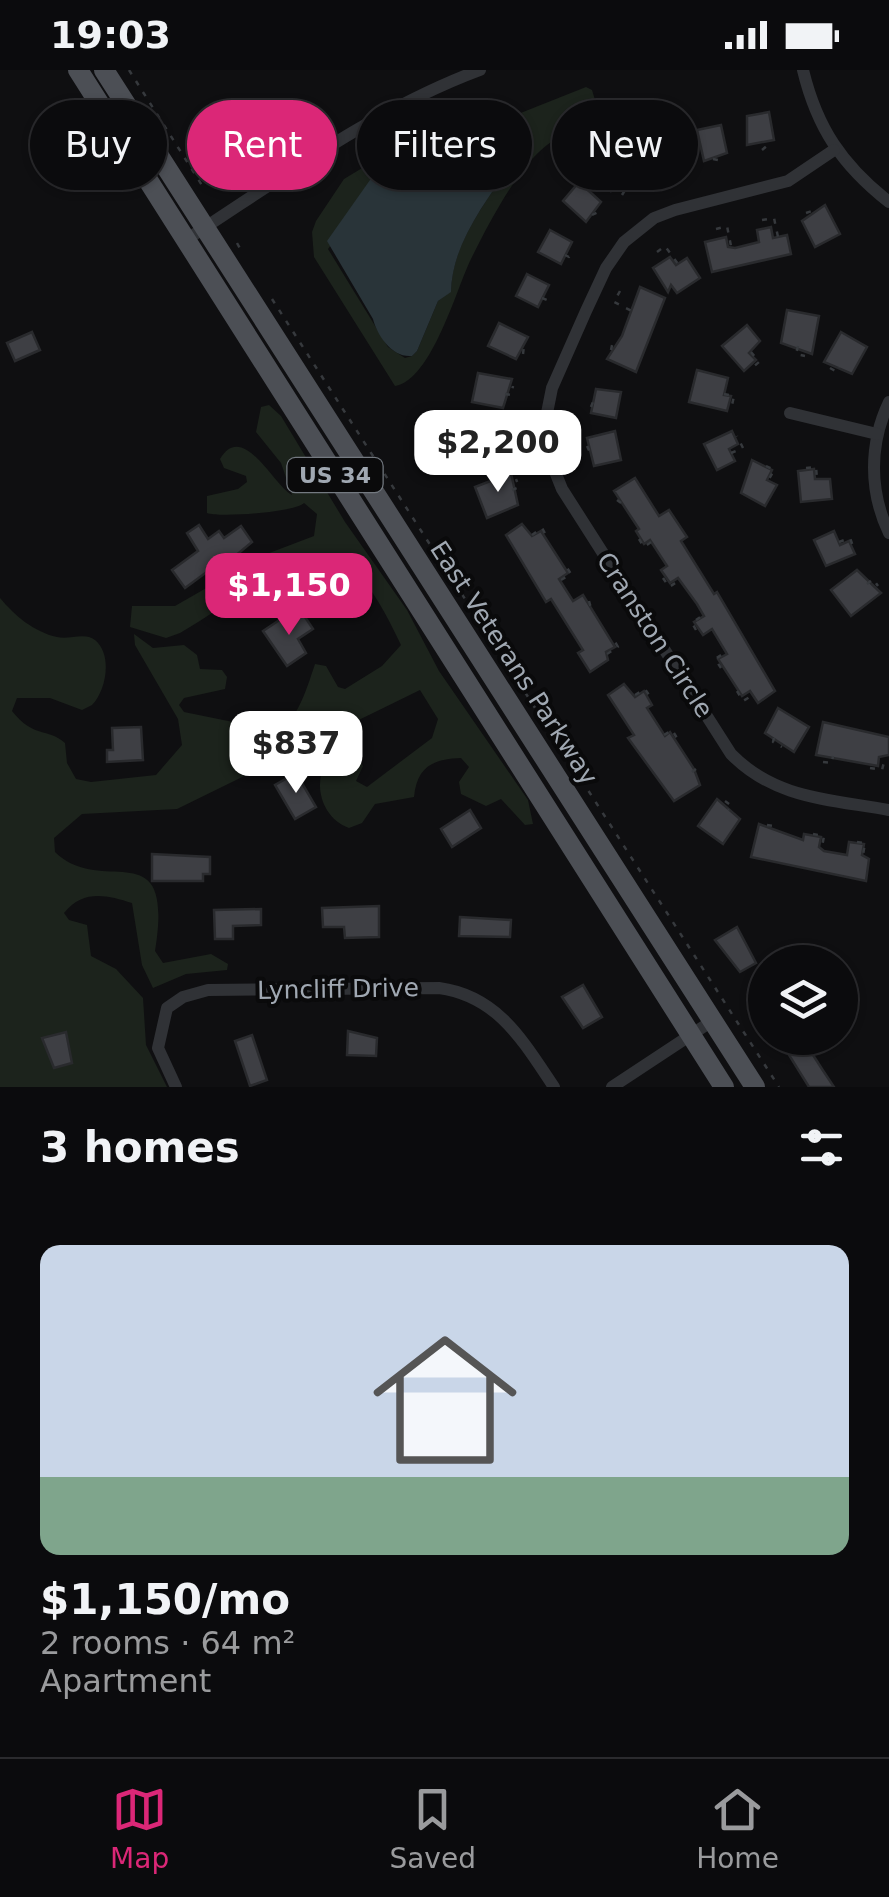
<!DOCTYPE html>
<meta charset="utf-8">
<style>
:root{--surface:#0b0b0d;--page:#19191b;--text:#f1f3f6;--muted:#9a9b9d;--line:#2b2b2e;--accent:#db2777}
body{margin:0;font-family:"DejaVu Sans",sans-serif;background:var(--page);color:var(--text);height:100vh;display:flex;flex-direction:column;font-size:38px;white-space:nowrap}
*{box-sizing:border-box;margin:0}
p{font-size:32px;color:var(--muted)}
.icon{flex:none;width:55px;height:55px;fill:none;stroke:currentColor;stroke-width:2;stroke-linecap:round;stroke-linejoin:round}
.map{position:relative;height:1017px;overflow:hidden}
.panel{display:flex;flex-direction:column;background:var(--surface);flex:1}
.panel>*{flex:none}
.banner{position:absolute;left:30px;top:30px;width:830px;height:90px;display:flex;gap:20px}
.controls{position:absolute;left:748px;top:875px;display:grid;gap:20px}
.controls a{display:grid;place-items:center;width:110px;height:110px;border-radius:50%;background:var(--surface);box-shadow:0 2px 8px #0004,0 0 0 2px var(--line);font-size:50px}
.price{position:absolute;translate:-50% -85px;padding:0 22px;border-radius:20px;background:#fff;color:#222;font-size:32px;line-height:65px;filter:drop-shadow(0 2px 5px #0008)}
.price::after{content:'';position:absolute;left:50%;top:60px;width:30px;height:22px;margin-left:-15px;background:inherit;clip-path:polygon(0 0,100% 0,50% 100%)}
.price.current{background:var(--accent);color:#fff}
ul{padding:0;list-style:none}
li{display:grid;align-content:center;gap:20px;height:530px;padding:0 40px}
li+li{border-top:2px solid var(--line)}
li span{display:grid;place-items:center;height:310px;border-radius:20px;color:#555}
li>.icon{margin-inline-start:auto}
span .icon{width:180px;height:180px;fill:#fffc;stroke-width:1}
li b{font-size:42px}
h2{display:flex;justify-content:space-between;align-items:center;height:120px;padding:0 40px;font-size:42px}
.pill{padding:0 35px;border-radius:45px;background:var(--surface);box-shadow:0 2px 8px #0004,0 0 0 2px var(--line);font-size:35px;line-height:90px}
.pill.current{background:var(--accent);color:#fff}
.status{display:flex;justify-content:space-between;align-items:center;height:70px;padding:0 50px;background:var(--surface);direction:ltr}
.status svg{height:28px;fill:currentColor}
.menu{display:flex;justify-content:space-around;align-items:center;height:140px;border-top:2px solid var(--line);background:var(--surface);font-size:28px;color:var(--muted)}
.menu a{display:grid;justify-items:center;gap:5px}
.menu .current{color:var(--accent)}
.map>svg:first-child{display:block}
.green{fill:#1c231c;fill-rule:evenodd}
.water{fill:#293439}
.building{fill:#3e3f44;stroke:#292a2d;stroke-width:2.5}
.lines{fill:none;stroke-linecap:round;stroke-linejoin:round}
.path{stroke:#36393d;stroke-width:2.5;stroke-dasharray:5 8;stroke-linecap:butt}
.street{stroke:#303236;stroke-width:12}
.primary{stroke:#4c4f55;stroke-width:20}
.labels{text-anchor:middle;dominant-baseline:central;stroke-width:8;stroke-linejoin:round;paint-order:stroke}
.shield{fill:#0a0a0b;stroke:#737980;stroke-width:2.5}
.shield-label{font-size:22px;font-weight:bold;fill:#a0a8b2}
.street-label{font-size:25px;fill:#a0a8b2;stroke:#0a0a0b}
</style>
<div class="status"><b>19:03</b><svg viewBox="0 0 49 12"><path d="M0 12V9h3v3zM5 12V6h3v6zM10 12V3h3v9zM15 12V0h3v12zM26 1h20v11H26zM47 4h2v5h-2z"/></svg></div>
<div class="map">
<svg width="889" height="1017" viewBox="0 0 889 1017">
<rect width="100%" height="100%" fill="#0f0f11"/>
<!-- green -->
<g class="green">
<path d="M586,17L592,20L599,43C584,56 563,62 547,75C517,98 488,155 471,189C457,217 432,310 395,316L314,187L312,162L316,151L344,109L387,83L427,80ZM516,63L524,73C497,120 452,166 451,221L438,231L417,281L412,286L405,288L388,277L328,179L388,101L421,104Z"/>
<path d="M269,335L281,346L345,452L407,540L439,601L528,730L533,754L525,755L501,729L486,736L461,724L459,712L469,697L461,688C431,689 417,698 414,727L375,734L362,753L349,758C318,747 310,704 334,683L355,680L363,696L356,711L367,717L432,668L438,649L420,620L177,739L82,744L54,768L55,782C103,829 175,758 155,881L163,893L211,884L228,894L227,900L186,904L153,918L142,895L132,833C107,825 83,819 64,843L69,850L87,855L91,886L116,899L143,928L146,975L167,1017H0V528C15,546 34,562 57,567C69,570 85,562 95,570C113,585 106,621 92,635L82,640L50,628H17L12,641C34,669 47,657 65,673L67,693L76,709L91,712L156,705L182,675L178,649L135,575L134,564L153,578L184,575L197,585L200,599L222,600L227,607L225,619L184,628L179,635L184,642L233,652L266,669C295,660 306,621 315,594L326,596L338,617L345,619L382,596L401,575C327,413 284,504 180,563L166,568L130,557L132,536H175L264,485L314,466L317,444L304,433C295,442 220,448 207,443V426L238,419L247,412L246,406L224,398L220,389C243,350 273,415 292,425L281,393L256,362L261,337Z"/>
</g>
<!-- water -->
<path class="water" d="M516,63L524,68V73C497,120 452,166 451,222L438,231L417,281L412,286C392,288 377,265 373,249L327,171L370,110L388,101L421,104Z"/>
<!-- building -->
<g class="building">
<polygon points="769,42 774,70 747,75 747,46"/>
<polygon points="721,55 727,83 704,91 697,60"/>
<polygon points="670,68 676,90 654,98 647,75"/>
<polygon points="619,83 634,108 611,121 596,97"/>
<polygon points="579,112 601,132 586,152 563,131"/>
<polygon points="825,135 840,164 815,177 802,151"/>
<polygon points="771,157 773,168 787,165 791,184 712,202 705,172 726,167 728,177 735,178 759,172 757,160"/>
<polygon points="550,160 572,172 561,194 538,182"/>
<polygon points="670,187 676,195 687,188 700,208 677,223 671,215 668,222 653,198"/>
<polygon points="527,204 549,215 538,237 516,226"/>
<polygon points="640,217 665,228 636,302 607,289 622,266"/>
<polygon points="787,240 819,246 812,284 781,273"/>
<polygon points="499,253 528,267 516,289 488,276"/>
<polygon points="747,255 760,271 749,283 756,290 744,301 722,276"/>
<polygon points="32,262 40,280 15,291 7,273"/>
<polygon points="841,262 867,277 852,304 824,292"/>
<polygon points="697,300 728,308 724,325 731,326 727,341 689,332"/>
<polygon points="478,303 512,309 503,338 472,332"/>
<polygon points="596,319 621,322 616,348 591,343"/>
<polygon points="504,355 506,370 499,371 501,388 469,391 466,359"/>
<polygon points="615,361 621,390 594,396 587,368"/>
<polygon points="732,361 738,374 729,379 735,391 717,400 704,374"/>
<polygon points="752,390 772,400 767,410 777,415 765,436 741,423"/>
<polygon points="814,399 815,409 830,409 832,429 801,432 798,401"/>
<polygon points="511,403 518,435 487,448 475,417"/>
<polygon points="635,408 659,446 669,440 687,467 681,471 714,524 717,522 775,621 758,633 750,621 742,626 718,589 727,584 712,559 703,565 694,552 704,546 697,534 678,508 670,513 661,500 667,496 650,470 644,474 636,461 639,459 614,421"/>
<polygon points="522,454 532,466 541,461 568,503 559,509 573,531 583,525 615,577 606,582 608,590 590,602 578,583 583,580 551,529 546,532 506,465"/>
<polygon points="199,455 208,469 219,461 224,468 241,456 252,472 222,497 219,493 185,518 172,500 198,481 187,463"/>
<polygon points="834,461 840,475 849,471 855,484 826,496 814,470"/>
<polygon points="857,500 881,523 851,546 831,520"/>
<polygon points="303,544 313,559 298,569 306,583 287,596 263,561 281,549 285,555"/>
<polygon points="624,614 635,627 644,621 652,635 647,638 665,666 670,662 694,699 700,715 674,731 628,668 634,665 608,625"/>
<polygon points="778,638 809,657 794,682 765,663"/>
<polygon points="823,652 889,667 889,685 879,687 878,696 816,685"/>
<polygon points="141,657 143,690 107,692 107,680 113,680 112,658"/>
<polygon points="296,703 316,737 295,749 275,715"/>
<polygon points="717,729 740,749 723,774 698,756"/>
<polygon points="470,740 481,758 452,777 441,759"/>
<polygon points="759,754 803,770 804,764 821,767 819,777 824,781 847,785 849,772 864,774 862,785 869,789 866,811 751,787"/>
<polygon points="152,784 210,787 210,804 203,804 203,811 152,811"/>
<polygon points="379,836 379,867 345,868 344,857 323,857 322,838"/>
<polygon points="261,839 261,855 233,856 233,869 215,869 214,840"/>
<polygon points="460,847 511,850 510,867 459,866"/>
<polygon points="737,857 756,893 740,902 715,870"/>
<polygon points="583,915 602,947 583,958 562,927"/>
<polygon points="348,961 377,968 376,986 347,985"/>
<polygon points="66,962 72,993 54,998 42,968"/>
<polygon points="252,965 267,1010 250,1016 235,971"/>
<polygon points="806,974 822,999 834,1017 809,1017 789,985"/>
</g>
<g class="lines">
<!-- path -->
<g class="path">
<polyline points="129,0 205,120"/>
<polyline points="762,80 768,75"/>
<polyline points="713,89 722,91"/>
<polyline points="662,102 669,100 667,93"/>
<polyline points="622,125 627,117"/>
<polyline points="806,143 815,140"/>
<polyline points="592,145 600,141"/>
<polyline points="762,150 774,148 778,167"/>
<polyline points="716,159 727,156 731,176"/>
<polyline points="237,173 243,184"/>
<polyline points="657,182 665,176 678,194"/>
<polyline points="565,185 569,187 573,180"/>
<polyline points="620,221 614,232 632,241"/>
<polyline points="542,228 547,230 550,223"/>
<polyline points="272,229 779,1017"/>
<polyline points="798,276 796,284 805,286"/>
<polyline points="611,280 613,271"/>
<polyline points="751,282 759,292 752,298"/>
<polyline points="523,284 524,276"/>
<polyline points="830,298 837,302 839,297"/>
<polyline points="505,324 511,325 513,316"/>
<polyline points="724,324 734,326 732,335"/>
<polyline points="591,337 594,329"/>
<polyline points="499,373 508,373 507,363"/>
<polyline points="587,376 592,387"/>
<polyline points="731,383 743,378 737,366"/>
<polyline points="766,396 774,400 768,411"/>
<polyline points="806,398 816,397 817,409"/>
<polyline points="512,420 519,417 516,409"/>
<polyline points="617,430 624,435"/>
<polyline points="532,465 542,458 547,467"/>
<polyline points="639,469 644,477 651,472"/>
<polyline points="839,472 850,468 854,479"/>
<polyline points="663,508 669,517 680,510"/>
<polyline points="561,510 571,504 566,496"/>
<polyline points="867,514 873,509 878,516"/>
<polyline points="589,531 592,542"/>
<polyline points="696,560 692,553 703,545"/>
<polyline points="607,584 618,577 614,570"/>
<polyline points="721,598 715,589 726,582"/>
<polyline points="737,621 743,631 753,625"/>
<polyline points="635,625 645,619 651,628"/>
<polyline points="664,665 672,660 677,668"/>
<polyline points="774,668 773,672 782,677"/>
<polyline points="823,692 832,693 833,686"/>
<polyline points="870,698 882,700 885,688"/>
<polyline points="692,702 696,699 692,693"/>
<polyline points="725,731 732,736 728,740"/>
<polyline points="767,755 774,756 773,762"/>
<polyline points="813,764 824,766 822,777"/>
<polyline points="857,772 865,773 863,785"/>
</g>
<!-- street -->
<g class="street">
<path d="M803,0C817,58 842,95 889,132"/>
<path d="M834,80L788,111L675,140L654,148L624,172L606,198L586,241L552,318L546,348L550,389L562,419L731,684C775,729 829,729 889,740"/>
<path d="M189,168C283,107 375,39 480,0"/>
<path d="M889,332C869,374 869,421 889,463"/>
<polyline points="790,343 877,364"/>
<path d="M176,1017L158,978L167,938L183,927L208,920L439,918C498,926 523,971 554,1017"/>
<polyline points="612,1017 712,951"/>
</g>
<!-- primary -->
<g class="primary">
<polyline points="78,0 724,1017"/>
<polyline points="104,0 755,1017"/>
</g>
</g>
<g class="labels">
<!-- shield labels -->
<rect class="shield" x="287.5" y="388" width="95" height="34" rx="8"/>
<g class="shield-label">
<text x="335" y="405">US 34</text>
</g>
<!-- street labels -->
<g class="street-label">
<text transform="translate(655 565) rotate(57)">Cranston Circle</text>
<text transform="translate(514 593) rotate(57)">East Veterans Parkway</text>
<text transform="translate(338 919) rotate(-1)">Lyncliff Drive</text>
</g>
</g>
</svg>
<div class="controls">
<a><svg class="icon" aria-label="layers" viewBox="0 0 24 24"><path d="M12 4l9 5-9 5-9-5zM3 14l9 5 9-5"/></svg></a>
</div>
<b class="price" style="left:498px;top:425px">$2,200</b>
<b class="price current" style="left:289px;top:568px">$1,150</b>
<b class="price" style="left:296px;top:726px">$837</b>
<div class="banner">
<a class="pill">Buy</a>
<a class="pill current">Rent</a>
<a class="pill">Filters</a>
<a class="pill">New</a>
</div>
</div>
<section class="panel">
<h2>3 homes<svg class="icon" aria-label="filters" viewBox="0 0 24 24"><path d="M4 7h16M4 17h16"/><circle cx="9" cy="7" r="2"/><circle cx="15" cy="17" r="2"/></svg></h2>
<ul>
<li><span style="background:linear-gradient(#c9d6e8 75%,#7fa58c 0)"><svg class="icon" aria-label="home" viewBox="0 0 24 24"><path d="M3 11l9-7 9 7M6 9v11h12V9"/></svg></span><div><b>$1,150/mo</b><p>2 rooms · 64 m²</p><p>Apartment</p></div></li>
</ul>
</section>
<nav class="menu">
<a class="current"><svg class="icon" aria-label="map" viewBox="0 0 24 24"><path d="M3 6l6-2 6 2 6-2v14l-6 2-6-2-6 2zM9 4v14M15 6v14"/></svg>Map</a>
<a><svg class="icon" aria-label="saved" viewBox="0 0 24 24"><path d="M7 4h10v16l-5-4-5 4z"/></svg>Saved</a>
<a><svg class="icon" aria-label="home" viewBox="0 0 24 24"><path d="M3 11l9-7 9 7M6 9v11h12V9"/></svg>Home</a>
</nav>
